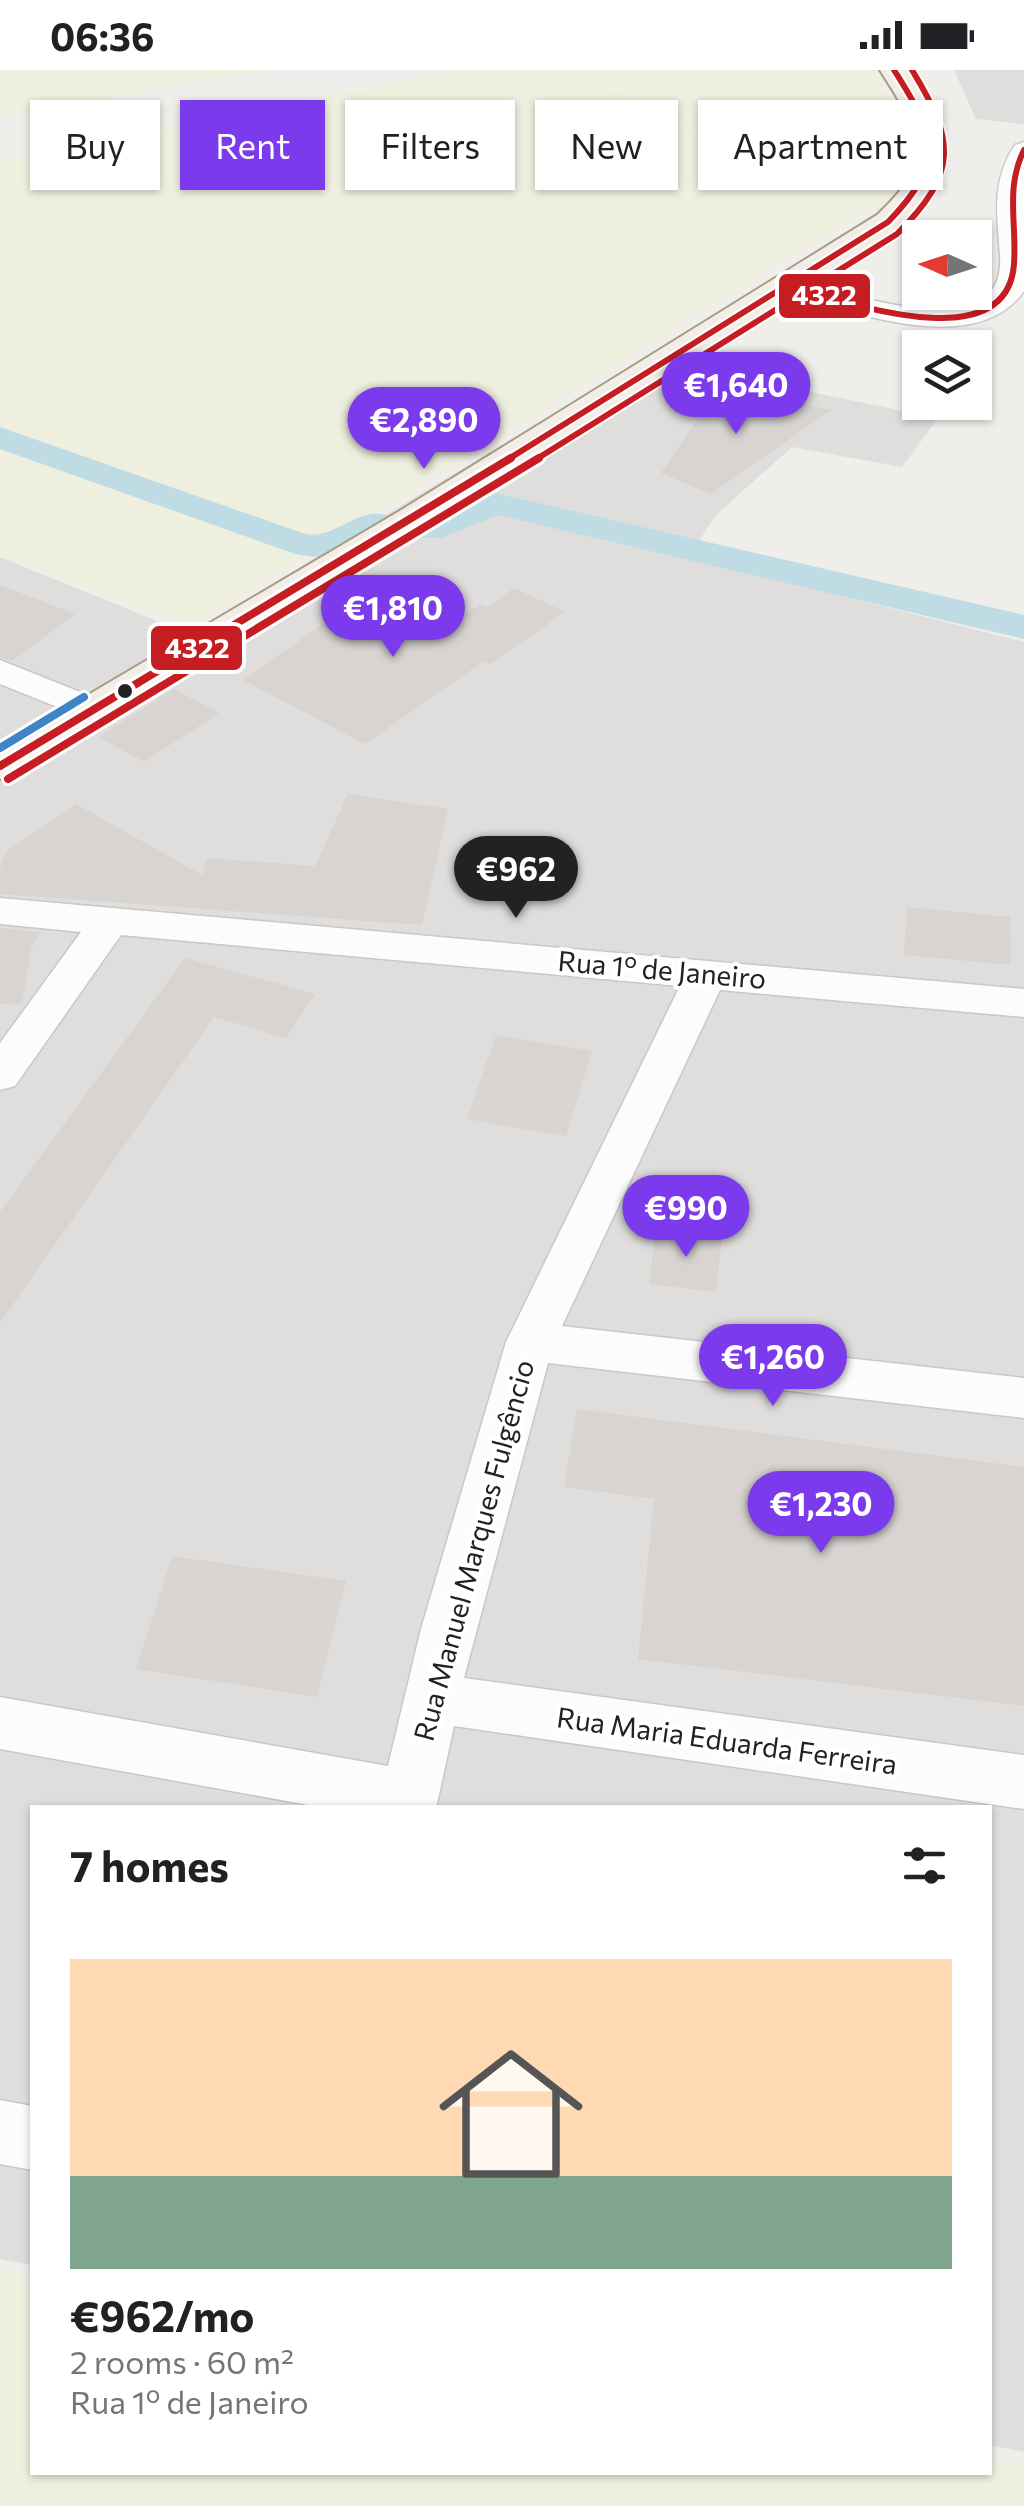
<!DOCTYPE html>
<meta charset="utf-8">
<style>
:root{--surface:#fff;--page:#f6f6f6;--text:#202124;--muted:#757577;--line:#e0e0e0;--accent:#7c3aed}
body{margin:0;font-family:Commissioner,sans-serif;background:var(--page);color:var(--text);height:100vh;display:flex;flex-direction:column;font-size:38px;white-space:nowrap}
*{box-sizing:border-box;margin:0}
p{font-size:32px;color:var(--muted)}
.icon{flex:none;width:55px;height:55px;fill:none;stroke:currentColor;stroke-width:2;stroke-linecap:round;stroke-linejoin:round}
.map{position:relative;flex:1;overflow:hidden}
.details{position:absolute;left:30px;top:1735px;width:962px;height:670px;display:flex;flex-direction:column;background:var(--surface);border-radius:0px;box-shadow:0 2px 8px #0004}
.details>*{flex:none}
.banner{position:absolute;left:30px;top:30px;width:965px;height:90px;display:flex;gap:20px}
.needle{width:65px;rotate:273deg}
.fabs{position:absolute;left:902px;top:150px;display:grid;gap:20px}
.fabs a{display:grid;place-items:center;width:90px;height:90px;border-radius:0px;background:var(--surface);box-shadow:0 2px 8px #0004;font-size:50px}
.price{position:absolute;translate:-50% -85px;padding:0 22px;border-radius:35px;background:var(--accent);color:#fff;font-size:32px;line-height:65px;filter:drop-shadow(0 2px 5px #0008)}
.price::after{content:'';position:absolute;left:50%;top:60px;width:30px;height:22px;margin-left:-15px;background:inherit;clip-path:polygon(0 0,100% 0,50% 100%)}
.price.on{background:#222;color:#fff}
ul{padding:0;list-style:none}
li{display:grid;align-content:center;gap:20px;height:530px;padding:0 40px}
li+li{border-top:2px solid var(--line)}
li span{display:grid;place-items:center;height:310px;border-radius:0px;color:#555}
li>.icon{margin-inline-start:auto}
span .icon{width:180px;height:180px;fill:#fffc;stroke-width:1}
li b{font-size:42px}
h2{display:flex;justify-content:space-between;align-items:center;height:120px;padding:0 40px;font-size:42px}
.pill{padding:0 35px;border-radius:0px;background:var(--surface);box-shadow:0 2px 8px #0004;font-size:35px;line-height:90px}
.pill.on{background:var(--accent);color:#fff}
.status{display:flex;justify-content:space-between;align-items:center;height:70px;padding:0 50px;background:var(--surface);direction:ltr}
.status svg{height:28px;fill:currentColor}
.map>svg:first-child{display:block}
.residential{fill:#dfdedc}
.farmland{fill:#efefdf}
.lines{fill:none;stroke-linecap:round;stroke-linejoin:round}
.canal{fill:#bfdbe3;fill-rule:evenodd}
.building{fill:#d7d4d2}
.minor-casing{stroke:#c9c8c7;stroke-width:3}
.major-casing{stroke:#a79c86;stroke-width:4}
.minor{fill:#fdfcfc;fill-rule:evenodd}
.major{fill:#f3ede7;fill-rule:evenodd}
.bus-1-far1-casing{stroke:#fff;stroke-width:10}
.bus-1-casing{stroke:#fff;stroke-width:14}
.bus-2-far1-casing{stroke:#fff;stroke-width:10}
.bus-2-casing{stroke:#fff;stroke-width:14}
.bus-3-casing{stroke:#fff;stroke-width:14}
.bus-1-far1{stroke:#c61d23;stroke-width:6}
.bus-1{stroke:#c61d23;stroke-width:8}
.bus-2-far1{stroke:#c61d23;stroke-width:6}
.bus-2{stroke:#c61d23;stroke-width:8}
.bus-3{stroke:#3d85c6;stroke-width:8}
.bus-dot{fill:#222;stroke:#fff;stroke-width:4}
.labels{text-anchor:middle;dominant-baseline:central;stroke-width:8;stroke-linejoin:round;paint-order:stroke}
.street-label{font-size:28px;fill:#222;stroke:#fff}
.line-badge{stroke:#fff;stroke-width:4}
.badge-label{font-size:28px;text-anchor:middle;font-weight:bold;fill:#fff}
</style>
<div class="status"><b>06:36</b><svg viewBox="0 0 49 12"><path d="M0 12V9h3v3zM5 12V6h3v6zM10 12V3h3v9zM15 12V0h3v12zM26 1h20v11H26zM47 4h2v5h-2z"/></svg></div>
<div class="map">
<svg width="1024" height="2436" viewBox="0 0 1024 2436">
<rect width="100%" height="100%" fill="#f0eeeb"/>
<!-- residential -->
<g class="residential">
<polygon points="954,0 1024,0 1024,54 976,49"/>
<polygon points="645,288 938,348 902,397 792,377 716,445 688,487 1024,572 1024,2382 990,2375 990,1738 32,1738 32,2195 0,2189 0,487 189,564"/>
</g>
<!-- farmland -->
<g class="farmland">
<polygon points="0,0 261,0 0,48"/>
<polygon points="458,0 577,0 857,145 190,558 0,484 0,91"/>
<polygon points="581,0 873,0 912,64 909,109 882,138 861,143"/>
<polygon points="0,2198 32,2205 32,2402 990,2402 990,2391 1024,2397 1024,2436 0,2436"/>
</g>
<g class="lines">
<!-- canal -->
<g class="canal">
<path d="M0,357L305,464C335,470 355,437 387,445L392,453L387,461C351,479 336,493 295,484L0,379Z"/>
<polygon points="495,423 1024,545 1024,569 498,445 441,468 415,468 410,460 415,452"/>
</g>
</g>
<!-- building -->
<g class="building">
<polygon points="718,318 831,340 711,424 661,403"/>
<polygon points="0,515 75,544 12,591 0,587"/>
<polygon points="514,518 565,542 491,594 484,591 365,674 243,610 366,524 441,560 480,534 487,537"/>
<polygon points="174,619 219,643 144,692 99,667"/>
<polygon points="348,724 448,739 422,855 0,824 0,799 7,780 76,734 202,805 207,788 315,796"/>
<polygon points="907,837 1010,847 1011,895 904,885"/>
<polygon points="0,858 40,862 31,879 22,933 0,934"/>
<polygon points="185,888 315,924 286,968 214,947 0,1253 0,1142"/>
<polygon points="496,965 592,981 566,1066 467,1049"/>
<polygon points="656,1159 722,1166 716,1222 649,1214"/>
<polygon points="577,1339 1024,1397 1024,1636 638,1589 654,1429 564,1417"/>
<polygon points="172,1486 346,1511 317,1627 136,1599"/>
</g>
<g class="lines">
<defs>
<g id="minor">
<path d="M1024,72V221C974,292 844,238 776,221L772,215L786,207C838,219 1006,284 1000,186C997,145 991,110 1015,75Z"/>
<polygon points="0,590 105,632 110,640 105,648 92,651 0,614"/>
<polygon points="0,828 1024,919 1024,947 720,920 562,1256 1024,1308 1024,1348 548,1293 464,1608 1024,1685 1024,1739 454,1656 436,1738 325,1738 0,1679 0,1627 388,1696 421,1559 506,1272 680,916 121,865 15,1016 0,1020 0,973 81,862 0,854"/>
<polygon points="0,2030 32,2036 32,2100 0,2094"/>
</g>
<path id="major" d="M880,0H908C955,70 965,97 899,159L424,458L15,705L0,709V677L398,442L877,145C938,89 920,63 880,0Z"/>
</defs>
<!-- minor casing -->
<use href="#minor" class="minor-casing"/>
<!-- major casing -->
<use href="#major" class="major-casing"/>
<!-- minor -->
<use href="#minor" class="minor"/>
<!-- major -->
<use href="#major" class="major"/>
<defs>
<g id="bus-1-far1">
<path d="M786,215C842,231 1007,291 1014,194C1017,152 1005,119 1024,80"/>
<path d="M507,390L888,152C946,92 936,66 894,0"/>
</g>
<polyline id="bus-1" points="0,696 511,388"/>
<path id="bus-2-far1" d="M535,390L897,164C958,103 956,72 912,0"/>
<polyline id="bus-2" points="8,709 539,388"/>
<polyline id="bus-3" points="0,678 84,627"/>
</defs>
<!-- bus-1-far1 casing -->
<use href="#bus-1-far1" class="bus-1-far1-casing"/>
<!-- bus-1 casing -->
<use href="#bus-1" class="bus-1-casing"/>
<!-- bus-2-far1 casing -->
<use href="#bus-2-far1" class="bus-2-far1-casing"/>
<!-- bus-2 casing -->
<use href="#bus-2" class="bus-2-casing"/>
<!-- bus-3 casing -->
<use href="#bus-3" class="bus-3-casing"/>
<!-- bus-1-far1 -->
<use href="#bus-1-far1" class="bus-1-far1"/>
<!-- bus-1 -->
<use href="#bus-1" class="bus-1"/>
<!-- bus-2-far1 -->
<use href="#bus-2-far1" class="bus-2-far1"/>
<!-- bus-2 -->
<use href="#bus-2" class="bus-2"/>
<!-- bus-3 -->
<use href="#bus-3" class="bus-3"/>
</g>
<!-- markers -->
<circle class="bus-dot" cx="125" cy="621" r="9"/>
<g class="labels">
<!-- street labels -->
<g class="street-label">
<text transform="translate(662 899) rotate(5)">Rua 1º de Janeiro</text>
<text transform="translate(473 1480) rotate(-75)">Rua Manuel Marques Fulgêncio</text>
<text transform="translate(727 1670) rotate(8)">Rua Maria Eduarda Ferreira</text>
</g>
</g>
<g class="line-badge">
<rect x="777" y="202" width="95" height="48" rx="10" fill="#c61d23"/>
<rect x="149" y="554" width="95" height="48" rx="10" fill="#c61d23"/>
</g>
<g class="badge-label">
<text x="824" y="235">4322</text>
<text x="197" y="588">4322</text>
</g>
</svg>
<div class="fabs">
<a><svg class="needle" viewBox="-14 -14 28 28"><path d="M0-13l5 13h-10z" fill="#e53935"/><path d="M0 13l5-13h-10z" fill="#757577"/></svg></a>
<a><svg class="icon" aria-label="layers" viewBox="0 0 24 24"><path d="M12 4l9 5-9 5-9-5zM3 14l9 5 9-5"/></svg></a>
</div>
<b class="price" style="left:736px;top:367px">€1,640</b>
<b class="price" style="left:424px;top:402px">€2,890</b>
<b class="price" style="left:393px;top:590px">€1,810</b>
<b class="price on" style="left:516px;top:851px">€962</b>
<b class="price" style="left:686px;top:1190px">€990</b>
<b class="price" style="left:773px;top:1339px">€1,260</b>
<b class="price" style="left:821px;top:1486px">€1,230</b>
<div class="banner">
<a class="pill">Buy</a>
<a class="pill on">Rent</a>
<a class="pill">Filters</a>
<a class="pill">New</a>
<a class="pill">Apartment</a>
</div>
<section class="details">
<h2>7 homes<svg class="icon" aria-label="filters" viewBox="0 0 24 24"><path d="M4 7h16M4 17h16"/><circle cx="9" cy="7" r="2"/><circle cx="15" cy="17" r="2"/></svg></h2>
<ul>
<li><span style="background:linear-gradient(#ffd9b3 70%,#7fa58c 0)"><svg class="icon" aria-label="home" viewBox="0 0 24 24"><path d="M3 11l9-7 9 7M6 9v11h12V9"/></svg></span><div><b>€962/mo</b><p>2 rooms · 60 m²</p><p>Rua 1º de Janeiro</p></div></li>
</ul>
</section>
</div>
